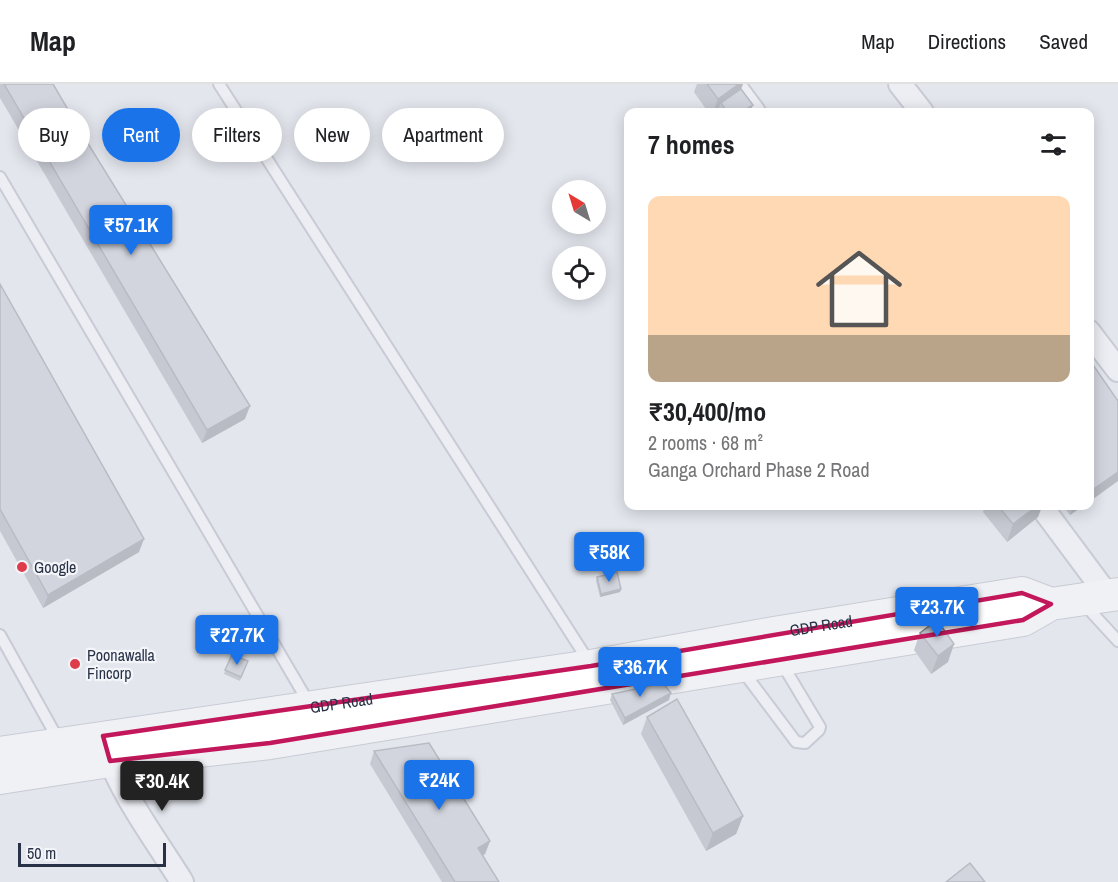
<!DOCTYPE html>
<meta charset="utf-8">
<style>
:root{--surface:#fff;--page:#f2f2f2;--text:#202124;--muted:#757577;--line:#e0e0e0;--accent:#1a73e8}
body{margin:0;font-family:"Archivo Narrow",sans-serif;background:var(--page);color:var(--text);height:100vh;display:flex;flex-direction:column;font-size:22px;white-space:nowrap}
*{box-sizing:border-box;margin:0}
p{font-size:20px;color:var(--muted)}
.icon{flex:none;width:33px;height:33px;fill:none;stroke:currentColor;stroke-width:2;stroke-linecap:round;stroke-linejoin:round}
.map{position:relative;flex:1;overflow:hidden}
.side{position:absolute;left:624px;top:24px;width:470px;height:402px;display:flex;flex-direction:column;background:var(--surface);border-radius:12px;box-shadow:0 3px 15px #0003}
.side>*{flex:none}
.banner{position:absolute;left:18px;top:24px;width:516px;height:54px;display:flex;gap:12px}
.needle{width:39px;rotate:322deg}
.controls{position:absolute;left:552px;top:96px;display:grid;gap:12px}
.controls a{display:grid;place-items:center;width:54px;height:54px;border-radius:50%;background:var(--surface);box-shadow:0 3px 15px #0003;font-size:30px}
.scale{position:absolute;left:18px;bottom:15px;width:148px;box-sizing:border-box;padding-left:6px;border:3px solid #283247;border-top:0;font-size:16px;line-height:21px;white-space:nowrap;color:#283247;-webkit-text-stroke:4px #f3f5f9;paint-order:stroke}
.price{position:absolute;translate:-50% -51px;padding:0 14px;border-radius:6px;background:var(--accent);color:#fff;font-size:20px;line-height:39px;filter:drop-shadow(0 2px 3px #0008)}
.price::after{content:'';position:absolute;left:50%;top:36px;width:18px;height:14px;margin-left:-9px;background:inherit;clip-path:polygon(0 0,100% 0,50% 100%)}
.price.current{background:#222;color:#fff}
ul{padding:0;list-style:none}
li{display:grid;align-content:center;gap:12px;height:318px;padding:0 24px}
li+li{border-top:2px solid var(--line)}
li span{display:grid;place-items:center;height:186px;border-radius:12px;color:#555}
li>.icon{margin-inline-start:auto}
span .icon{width:108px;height:108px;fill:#fffc;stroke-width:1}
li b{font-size:26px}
h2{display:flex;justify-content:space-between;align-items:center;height:72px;padding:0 24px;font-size:26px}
.tag{padding:0 21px;border-radius:27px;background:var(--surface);box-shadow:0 3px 15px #0003;font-size:21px;line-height:54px}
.tag.current{background:var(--accent);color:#fff}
header{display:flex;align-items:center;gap:36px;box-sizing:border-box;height:84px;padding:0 30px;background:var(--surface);border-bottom:2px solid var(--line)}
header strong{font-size:28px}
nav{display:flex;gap:33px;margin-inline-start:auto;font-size:21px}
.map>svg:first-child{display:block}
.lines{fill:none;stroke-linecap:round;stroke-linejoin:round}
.lane-casing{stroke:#a7acb8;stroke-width:14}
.street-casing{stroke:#a7acb8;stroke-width:26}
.secondary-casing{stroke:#a7acb8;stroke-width:34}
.lane{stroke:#f6f8fa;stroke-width:10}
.street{stroke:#f6f8fa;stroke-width:22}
.secondary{stroke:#fff;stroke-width:32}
.wall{fill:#a2a7b0}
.shaded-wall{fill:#848890}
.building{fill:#bcc2cd;stroke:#848890;stroke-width:1.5}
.marked{fill:none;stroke:#c2185b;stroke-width:4.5;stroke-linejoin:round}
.poi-dot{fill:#de3c4a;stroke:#f3f5f9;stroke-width:2}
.labels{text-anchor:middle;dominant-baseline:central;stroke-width:4.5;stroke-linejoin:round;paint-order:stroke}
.poi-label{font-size:16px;fill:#283247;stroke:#f3f5f9;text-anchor:start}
.street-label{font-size:16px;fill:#283247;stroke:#f3f5f9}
</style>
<header>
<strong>Map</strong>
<nav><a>Map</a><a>Directions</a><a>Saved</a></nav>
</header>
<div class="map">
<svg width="1118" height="798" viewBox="0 0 1118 798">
<rect width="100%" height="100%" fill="#e3e6ed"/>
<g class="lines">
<defs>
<g id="lane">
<polyline points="219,0 589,578"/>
<polyline points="0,93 310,621"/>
<polyline points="1084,520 1118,557"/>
<polyline points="0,551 59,657"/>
<polyline points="742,586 796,658 805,659 819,646 820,643 781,578"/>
</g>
<g id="street">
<polyline points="733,0 754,28"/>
<polyline points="900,0 922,28"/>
<polyline points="1089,248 1118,286"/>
<polyline points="1041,422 1108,512"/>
<path d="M106,664C119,707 158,759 182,798"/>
</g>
<g id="secondary">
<path id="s1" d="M0,669L591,582L774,549L1022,509L1051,520"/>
<polyline points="0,694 110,677 270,659 1023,536 1051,520 1118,510"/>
</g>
</defs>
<!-- lane casing -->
<use href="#lane" class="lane-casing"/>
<!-- street casing -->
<use href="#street" class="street-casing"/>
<!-- secondary casing -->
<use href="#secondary" class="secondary-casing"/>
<!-- lane -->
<use href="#lane" class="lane"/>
<!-- street -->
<use href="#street" class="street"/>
<!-- secondary -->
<use href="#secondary" class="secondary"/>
</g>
<!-- wall -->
<g class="wall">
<polygon points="0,0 53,0 245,335 202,359 0,14"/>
<polygon points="697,0 743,0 741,5 750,28 708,28 694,8"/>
<polygon points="0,200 139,468 43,524 0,447"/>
<polygon points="985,422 1042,422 1038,433 1007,458 983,428"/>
<polygon points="1063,422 1083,422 1070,431"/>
<polygon points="597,493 621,505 620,508 600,513 596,497"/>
<polygon points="920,549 948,578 931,590 914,566"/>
<polygon points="232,571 248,577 240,597 224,590"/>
<polygon points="612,610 669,616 623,641 610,616"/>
<polygon points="647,633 743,732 736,750 706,767 641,650"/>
<polygon points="374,667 490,757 485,770 483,771 499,798 442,798 370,680"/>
</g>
<!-- shaded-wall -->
<g class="shaded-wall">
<polygon points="739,0 743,0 738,13 721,19 717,28 713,28 718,15"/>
<polygon points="753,21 750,28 742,28"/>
<polygon points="250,322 245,335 202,359 207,346"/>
<polygon points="1118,388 1118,397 1089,418 1089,408"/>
<polygon points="1037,422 1042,422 1038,433 1007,458 1013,440"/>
<polygon points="1073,422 1083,422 1070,431"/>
<polygon points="144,455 139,468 43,524 48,511"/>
<polygon points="621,505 620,508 600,513 601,510"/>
<polygon points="954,560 948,578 931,590 938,572"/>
<polygon points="671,609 669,616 623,641 625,634"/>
<polygon points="743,732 736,750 706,767 713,749"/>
<polygon points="490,757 485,770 474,777 478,764"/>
</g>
<!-- building -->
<g class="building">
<polygon points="4,0 53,0 84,53 250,322 207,346"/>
<polygon points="707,0 739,0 718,15"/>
<polygon points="741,5 753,21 742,28 727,28 721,19"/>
<polygon points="762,25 765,28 757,28"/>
<polygon points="0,200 144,455 48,511 0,425"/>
<polygon points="1091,278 1118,317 1118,388 1089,408 1089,279"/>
<polygon points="998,422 1037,422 1013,440"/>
<polygon points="617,488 621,505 601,510 597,493"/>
<polygon points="937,536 954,560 938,572 920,549"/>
<polygon points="232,571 248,577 241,593 225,586"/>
<polygon points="663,599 671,609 625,634 612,610"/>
<polygon points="677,615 743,732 713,749 647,633"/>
<polygon points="429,659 490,757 478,764 499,798 455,798 374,667"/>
<polygon points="970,779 985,798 946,798"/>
</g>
<!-- marked area -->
<path d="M0 0H1118V798H0ZM1022,509L1051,520L1023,536L270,659L110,677L103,652L591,582Z" fill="#e3e6ed" fill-opacity=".55" fill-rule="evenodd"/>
<path class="marked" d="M1022,509L1051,520L1023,536L270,659L110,677L103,652L591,582Z"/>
<!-- markers -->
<g class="poi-dot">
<circle cx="22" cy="483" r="6"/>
<circle cx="75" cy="580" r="6"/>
</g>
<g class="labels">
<!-- poi labels -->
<g class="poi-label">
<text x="34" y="483">Google</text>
<text x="87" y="571">Poonawalla<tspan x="87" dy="18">Fincorp</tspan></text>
</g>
<!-- street labels -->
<g class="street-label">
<text stroke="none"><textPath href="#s1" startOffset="831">GDP Road</textPath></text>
<text stroke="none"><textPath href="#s1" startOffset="345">GDP Road</textPath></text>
</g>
</g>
</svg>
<div class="controls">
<a><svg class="needle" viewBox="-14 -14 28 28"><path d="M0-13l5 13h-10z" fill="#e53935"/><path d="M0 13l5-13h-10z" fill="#757577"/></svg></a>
<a><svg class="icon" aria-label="locate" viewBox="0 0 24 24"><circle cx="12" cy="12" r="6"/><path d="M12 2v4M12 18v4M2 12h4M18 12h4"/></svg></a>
</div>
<div class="scale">50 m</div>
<b class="price" style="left:131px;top:172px">₹57.1K</b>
<b class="price" style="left:609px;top:499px">₹58K</b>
<b class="price" style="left:937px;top:554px">₹23.7K</b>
<b class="price" style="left:237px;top:582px">₹27.7K</b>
<b class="price" style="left:640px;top:614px">₹36.7K</b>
<b class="price" style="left:439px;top:727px">₹24K</b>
<b class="price current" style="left:162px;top:728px">₹30.4K</b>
<div class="banner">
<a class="tag">Buy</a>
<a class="tag current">Rent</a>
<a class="tag">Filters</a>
<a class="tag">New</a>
<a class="tag">Apartment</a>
</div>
<section class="side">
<h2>7 homes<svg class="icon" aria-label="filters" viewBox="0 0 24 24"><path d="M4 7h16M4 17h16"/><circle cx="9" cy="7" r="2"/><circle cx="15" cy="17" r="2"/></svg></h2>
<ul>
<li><span style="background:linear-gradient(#ffd9b3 75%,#b9a48a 0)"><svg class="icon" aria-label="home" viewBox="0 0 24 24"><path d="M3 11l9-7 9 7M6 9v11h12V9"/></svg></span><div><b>₹30,400/mo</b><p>2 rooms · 68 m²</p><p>Ganga Orchard Phase 2 Road</p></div></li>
</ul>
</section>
</div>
